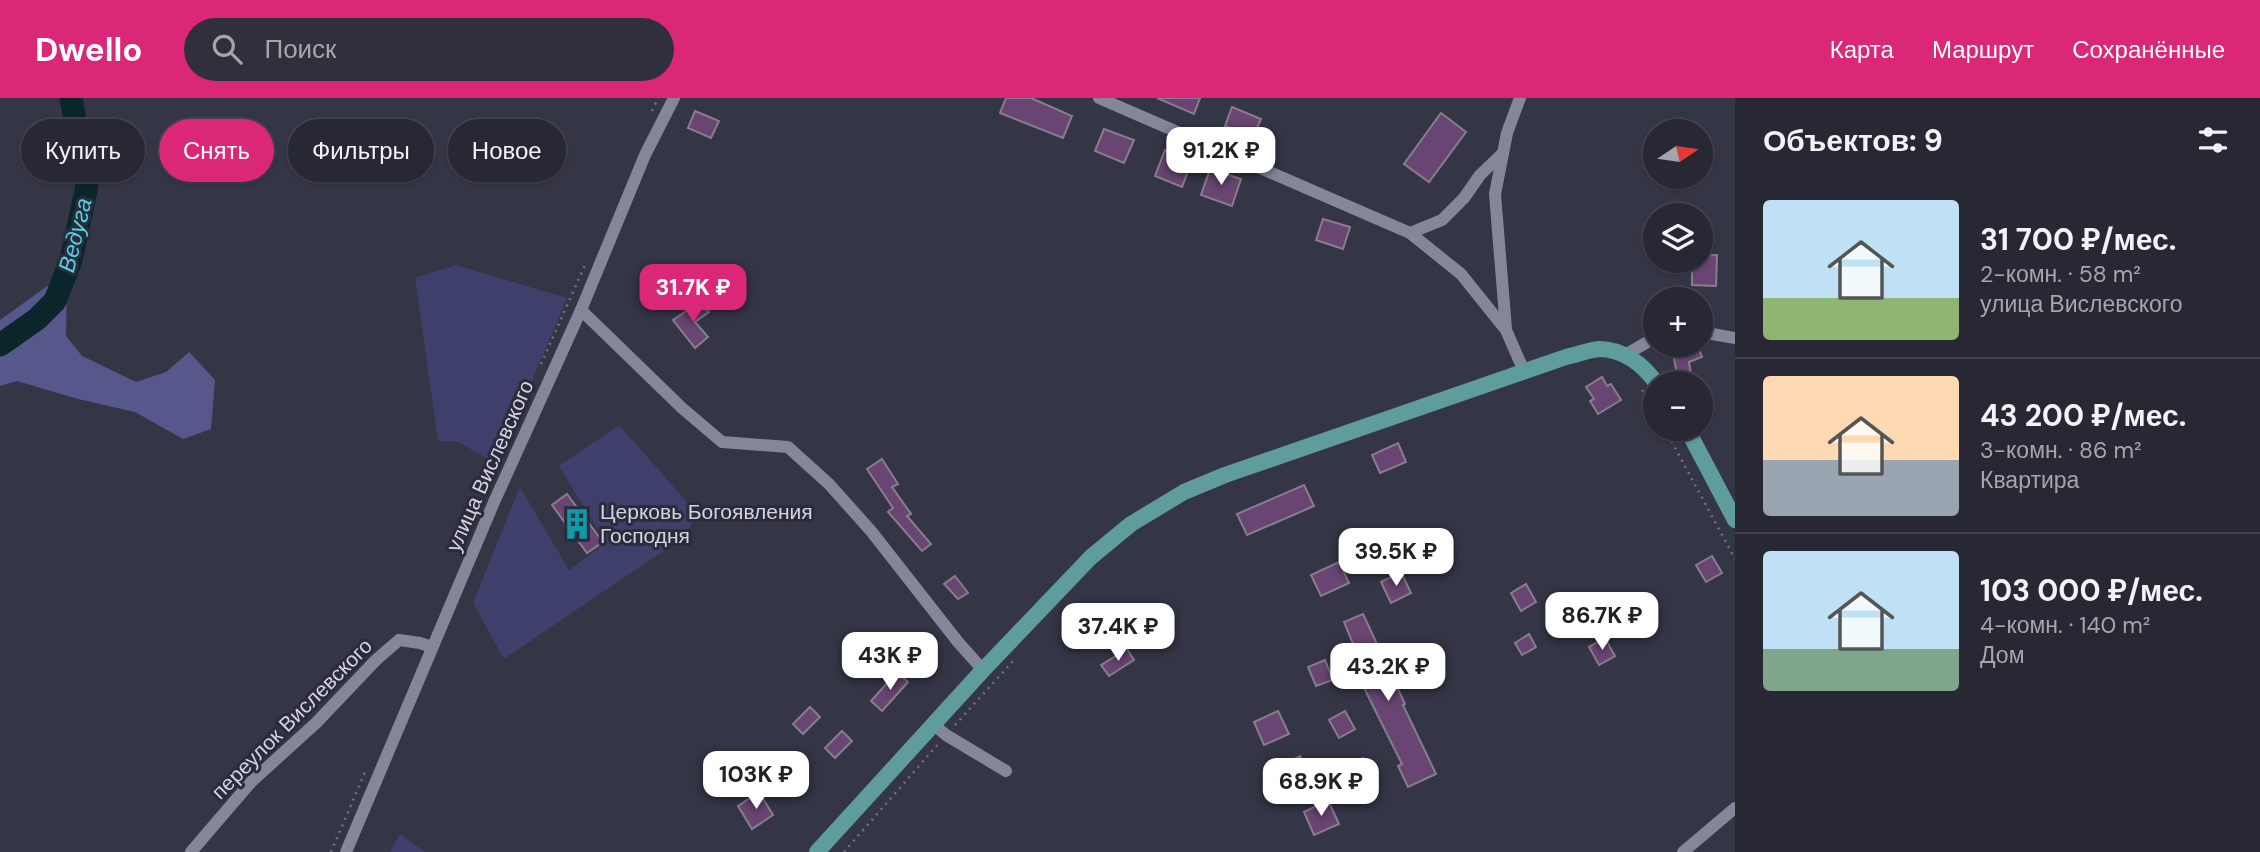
<!DOCTYPE html>
<html lang="ru">
<meta charset="utf-8">
<style>
:root{--surface:#272834;--page:#2f303c;--text:#f1f3f6;--muted:#a4a6ac;--line:#43444f;--accent:#db2777}
body{margin:0;font-family:"DM Sans",sans-serif;background:var(--page);color:var(--text);height:100vh;display:flex;flex-direction:column;font-size:26px;white-space:nowrap}
*{box-sizing:border-box;margin:0}
p{font-size:23px;color:var(--muted)}
.icon{flex:none;width:38px;height:38px;fill:none;stroke:currentColor;stroke-width:2;stroke-linecap:round;stroke-linejoin:round}
.map{position:relative;flex:1;overflow:hidden}
.details{display:flex;flex-direction:column;background:var(--surface);width:525px}
.details>*{flex:none}
.banner{position:absolute;left:21px;top:21px;width:665px;height:63px;display:flex;gap:14px}
.needle{width:46px;rotate:77deg}
.buttons{position:absolute;left:1643px;top:21px;display:grid;gap:14px}
.buttons a{display:grid;place-items:center;width:70px;height:70px;border-radius:50%;background:var(--surface);box-shadow:0 2px 5px #0004,0 0 0 2px var(--line);font-size:35px}
.price{position:absolute;translate:-50% -60px;padding:0 16px;border-radius:14px;background:#fff;color:#222;font-size:23px;line-height:46px;filter:drop-shadow(0 2px 4px #0008)}
.price::after{content:'';position:absolute;left:50%;top:42px;width:21px;height:16px;margin-left:-10px;background:inherit;clip-path:polygon(0 0,100% 0,50% 100%)}
.price.selected{background:var(--accent);color:#fff}
ul{padding:0;list-style:none}
li{display:flex;align-items:center;gap:21px;height:175px;padding:0 28px}
li+li{border-top:2px solid var(--line)}
li span{display:grid;place-items:center;flex:none;width:196px;height:140px;border-radius:7px;color:#555}
li>.icon{margin-inline-start:auto}
span .icon{width:84px;height:84px;fill:#fffc;stroke-width:1}
li b{font-size:30px}
h2{display:flex;justify-content:space-between;align-items:center;height:84px;padding:0 28px;font-size:30px}
.pill{padding:0 24px;border-radius:32px;background:var(--surface);box-shadow:0 2px 5px #0004,0 0 0 2px var(--line);font-size:24px;line-height:63px}
.pill.selected{background:var(--accent);color:#fff}
header{display:flex;align-items:center;gap:42px;box-sizing:border-box;height:98px;padding:0 35px;background:var(--accent);color:#fff}
header strong{font-size:33px}
nav{display:flex;gap:38px;margin-inline-start:auto;font-size:24px}
.search{width:490px;height:63px;background:var(--page);display:flex;align-items:center;gap:18px;box-sizing:border-box;padding:0 24px;border-radius:38px;color:var(--muted);font-size:26px}
main{display:flex;flex:1;min-height:0}
.map>svg:first-child{display:block}
.green{fill:#3e3f6b}
.forest{fill:#56588c}
.lines{fill:none;stroke-linecap:round;stroke-linejoin:round}
.river{stroke:#0b262a;stroke-width:23}
.building{fill:#684572;stroke:#897c8d;stroke-width:2}
.path{stroke:#70727f;stroke-width:2.5;stroke-dasharray:2 5;stroke-linecap:butt}
.minor{stroke:#84869a;stroke-width:12}
.major{stroke:#5e9c9e;stroke-width:16}
.labels{text-anchor:middle;dominant-baseline:central;stroke-width:6;stroke-linejoin:round;paint-order:stroke}
.street-label{font-size:21px;fill:#d3d4de;stroke:#2a2c3c}
.poi-label{font-size:21px;fill:#d3d4de;stroke:#2a2c3c;text-anchor:start}
.water-label{font-size:23px;font-style:italic;fill:#53d2e5;stroke:#2a2c3c}
</style>
<header>
<strong>Dwello</strong>
<div class="search"><svg class="icon" aria-label="search" viewBox="0 0 24 24"><circle cx="10" cy="10" r="6"/><path d="M15 15l6 6"/></svg>Поиск</div>
<nav><a>Карта</a><a>Маршрут</a><a>Сохранённые</a></nav>
</header>
<main>
<div class="map">
<svg width="1735" height="754" viewBox="0 0 1735 754">
<rect width="100%" height="100%" fill="#343646"/>
<!-- green -->
<g class="green">
<polygon points="456,167 567,200 497,366 456,343 438,343 415,180"/>
<polygon points="619,327 696,414 687,437 504,561 473,505 520,389 569,472 606,445 559,368"/>
<polygon points="400,736 425,754 390,754"/>
</g>
<!-- forest -->
<polygon class="forest" points="67,174 66,238 82,258 136,284 166,274 189,254 215,282 211,331 183,341 135,314 78,301 17,283 0,288 0,222"/>
<g class="lines">
<!-- river -->
<polyline class="river" points="0,247 37,221 55,203 71,162 87,88 71,0"/>
</g>
<!-- building -->
<g class="building">
<polygon points="1006,0 1031,0 1072,18 1063,40 1000,15"/>
<polygon points="1157,0 1200,0 1194,16"/>
<polygon points="1232,9 1261,21 1253,39 1225,28"/>
<polygon points="695,13 719,23 711,40 688,30"/>
<polygon points="1441,15 1466,34 1429,84 1404,66"/>
<polygon points="1104,31 1134,42 1124,65 1095,53"/>
<polygon points="1165,52 1192,63 1182,89 1155,78"/>
<polygon points="1210,71 1241,81 1232,108 1201,97"/>
<polygon points="1323,121 1350,129 1343,151 1316,142"/>
<polygon points="1717,157 1716,188 1692,187 1692,163 1701,163 1701,158"/>
<polygon points="701,203 709,214 695,224 708,239 695,250 673,222"/>
<polygon points="1698,248 1702,259 1689,264 1691,277 1678,282 1673,255"/>
<polygon points="1602,279 1607,288 1611,286 1621,302 1598,316 1590,303 1594,301 1586,289"/>
<polygon points="1398,345 1406,364 1380,375 1372,357"/>
<polygon points="882,361 898,386 892,389 911,416 907,418 931,446 922,453 888,414 893,410 867,371"/>
<polygon points="1304,387 1314,408 1247,437 1237,416"/>
<polygon points="567,396 603,444 587,455 552,407"/>
<polygon points="1712,458 1722,475 1706,484 1696,467"/>
<polygon points="1339,464 1349,485 1321,498 1311,477"/>
<polygon points="1401,474 1411,495 1391,505 1381,484"/>
<polygon points="955,478 968,495 958,501 944,486"/>
<polygon points="1526,486 1536,504 1521,513 1511,495"/>
<polygon points="1363,516 1405,606 1403,607 1436,676 1408,689 1398,668 1402,666 1351,564 1359,560 1344,524"/>
<polygon points="1529,536 1536,549 1522,557 1515,545"/>
<polygon points="1605,540 1615,558 1599,567 1589,549"/>
<polygon points="1127,551 1134,562 1109,578 1101,567"/>
<polygon points="1325,562 1333,582 1316,588 1308,569"/>
<polygon points="897,574 908,584 882,613 871,603"/>
<polygon points="810,609 820,619 803,636 793,626"/>
<polygon points="1278,613 1289,636 1264,647 1254,624"/>
<polygon points="1345,613 1355,631 1339,640 1329,622"/>
<polygon points="842,633 852,643 835,660 825,650"/>
<polygon points="1300,658 1311,682 1287,693 1277,670"/>
<polygon points="1363,660 1378,689 1357,699 1341,671"/>
<polygon points="759,694 773,717 752,731 738,708"/>
<polygon points="1328,702 1339,726 1314,737 1304,714"/>
</g>
<g class="lines">
<!-- path -->
<g class="path">
<polyline points="652,13 658,0"/>
<polyline points="541,266 585,167"/>
<polyline points="1642,292 1656,313"/>
<polyline points="1665,331 1735,461"/>
<polyline points="955,627 1014,562"/>
<polyline points="331,754 365,674"/>
<polyline points="844,754 939,645"/>
</g>
<!-- minor -->
<g class="minor">
<polyline points="1099,0 1410,135 1461,176 1506,232 1524,273"/>
<polyline points="1410,135 1442,122 1464,100 1480,77 1503,55"/>
<polyline points="581,212 682,310 722,344 788,349 829,386 871,433 958,544 983,572"/>
<polyline points="1506,231 1495,96 1507,35 1520,0"/>
<polyline points="1701,234 1735,240"/>
<polyline points="1625,257 1656,239"/>
<polyline points="933,626 946,637 1006,673"/>
<polyline points="191,754 251,684 316,625 376,562 399,542 420,545 432,549"/>
<polyline points="346,754 494,404 581,212 645,57 674,0"/>
<polyline points="1683,754 1735,710"/>
</g>
<!-- major -->
<g class="major">
<polyline points="1687,331 1735,422"/>
<path d="M817,754L983,572L1091,459L1131,426L1184,394L1225,377L1566,259C1576,257 1589,252 1599,251C1623,251 1644,267 1656,285"/>
</g>
</g>
<!-- icons -->
<defs>
<symbol id="building-bare" viewBox="-9 -9 18 18"><path d="M-4-6H4V6H1V3H-1V6H-4ZM-2.5-4.3h1.7v1.8h-1.7ZM.8-4.3h1.7v1.8H.8ZM-2.5-1h1.7V.8h-1.7ZM.8-1h1.7V.8H.8Z" fill="#0f9aa8" stroke="#2a2c3c" stroke-width="2.5" paint-order="stroke"/></symbol>
</defs>
<g fill-rule="evenodd">
<use href="#building-bare" x="555" y="404" width="44" height="44"/>
</g>
<g class="labels">
<!-- street labels -->
<g class="street-label">
<text transform="translate(490 368) rotate(-66)">улица Вислевского</text>
<text transform="translate(292 621) rotate(-45)">переулок Вислевского</text>
</g>
<!-- poi labels -->
<g class="poi-label">
<text x="600" y="414">Церковь Богоявления<tspan x="600" dy="24">Господня</tspan></text>
</g>
<!-- water labels -->
<g class="water-label">
<text transform="translate(75 137) rotate(-76)">Ведуга</text>
</g>
</g>
</svg>
<div class="buttons">
<a><svg class="needle" viewBox="-14 -14 28 28"><path d="M0-13l5 13h-10z" fill="#e53935"/><path d="M0 13l5-13h-10z" fill="#a4a6ac"/></svg></a>
<a><svg class="icon" aria-label="layers" viewBox="0 0 24 24"><path d="M12 4l9 5-9 5-9-5zM3 14l9 5 9-5"/></svg></a>
<a>+</a>
<a>−</a>
</div>
<b class="price" style="left:1221px;top:89px">91.2K ₽</b>
<b class="price selected" style="left:693px;top:226px">31.7K ₽</b>
<b class="price" style="left:1396px;top:490px">39.5K ₽</b>
<b class="price" style="left:1602px;top:554px">86.7K ₽</b>
<b class="price" style="left:1118px;top:565px">37.4K ₽</b>
<b class="price" style="left:890px;top:594px">43K ₽</b>
<b class="price" style="left:1388px;top:605px">43.2K ₽</b>
<b class="price" style="left:756px;top:713px">103K ₽</b>
<b class="price" style="left:1321px;top:720px">68.9K ₽</b>
<div class="banner">
<a class="pill">Купить</a>
<a class="pill selected">Снять</a>
<a class="pill">Фильтры</a>
<a class="pill">Новое</a>
</div>
</div>
<section class="details">
<h2>Объектов: 9<svg class="icon" aria-label="filters" viewBox="0 0 24 24"><path d="M4 7h16M4 17h16"/><circle cx="9" cy="7" r="2"/><circle cx="15" cy="17" r="2"/></svg></h2>
<ul>
<li><span style="background:linear-gradient(#bfe0f5 70%,#8fb573 0)"><svg class="icon" aria-label="home" viewBox="0 0 24 24"><path d="M3 11l9-7 9 7M6 9v11h12V9"/></svg></span><div><b>31 700 ₽/мес.</b><p>2-комн. · 58 m²</p><p>улица Вислевского</p></div></li>
<li><span style="background:linear-gradient(#ffd9b3 60%,#9aa5b1 0)"><svg class="icon" aria-label="home" viewBox="0 0 24 24"><path d="M3 11l9-7 9 7M6 9v11h12V9"/></svg></span><div><b>43 200 ₽/мес.</b><p>3-комн. · 86 m²</p><p>Квартира</p></div></li>
<li><span style="background:linear-gradient(#bfe0f5 70%,#7fa58c 0)"><svg class="icon" aria-label="home" viewBox="0 0 24 24"><path d="M3 11l9-7 9 7M6 9v11h12V9"/></svg></span><div><b>103 000 ₽/мес.</b><p>4-комн. · 140 m²</p><p>Дом</p></div></li>
</ul>
</section>
</main>
